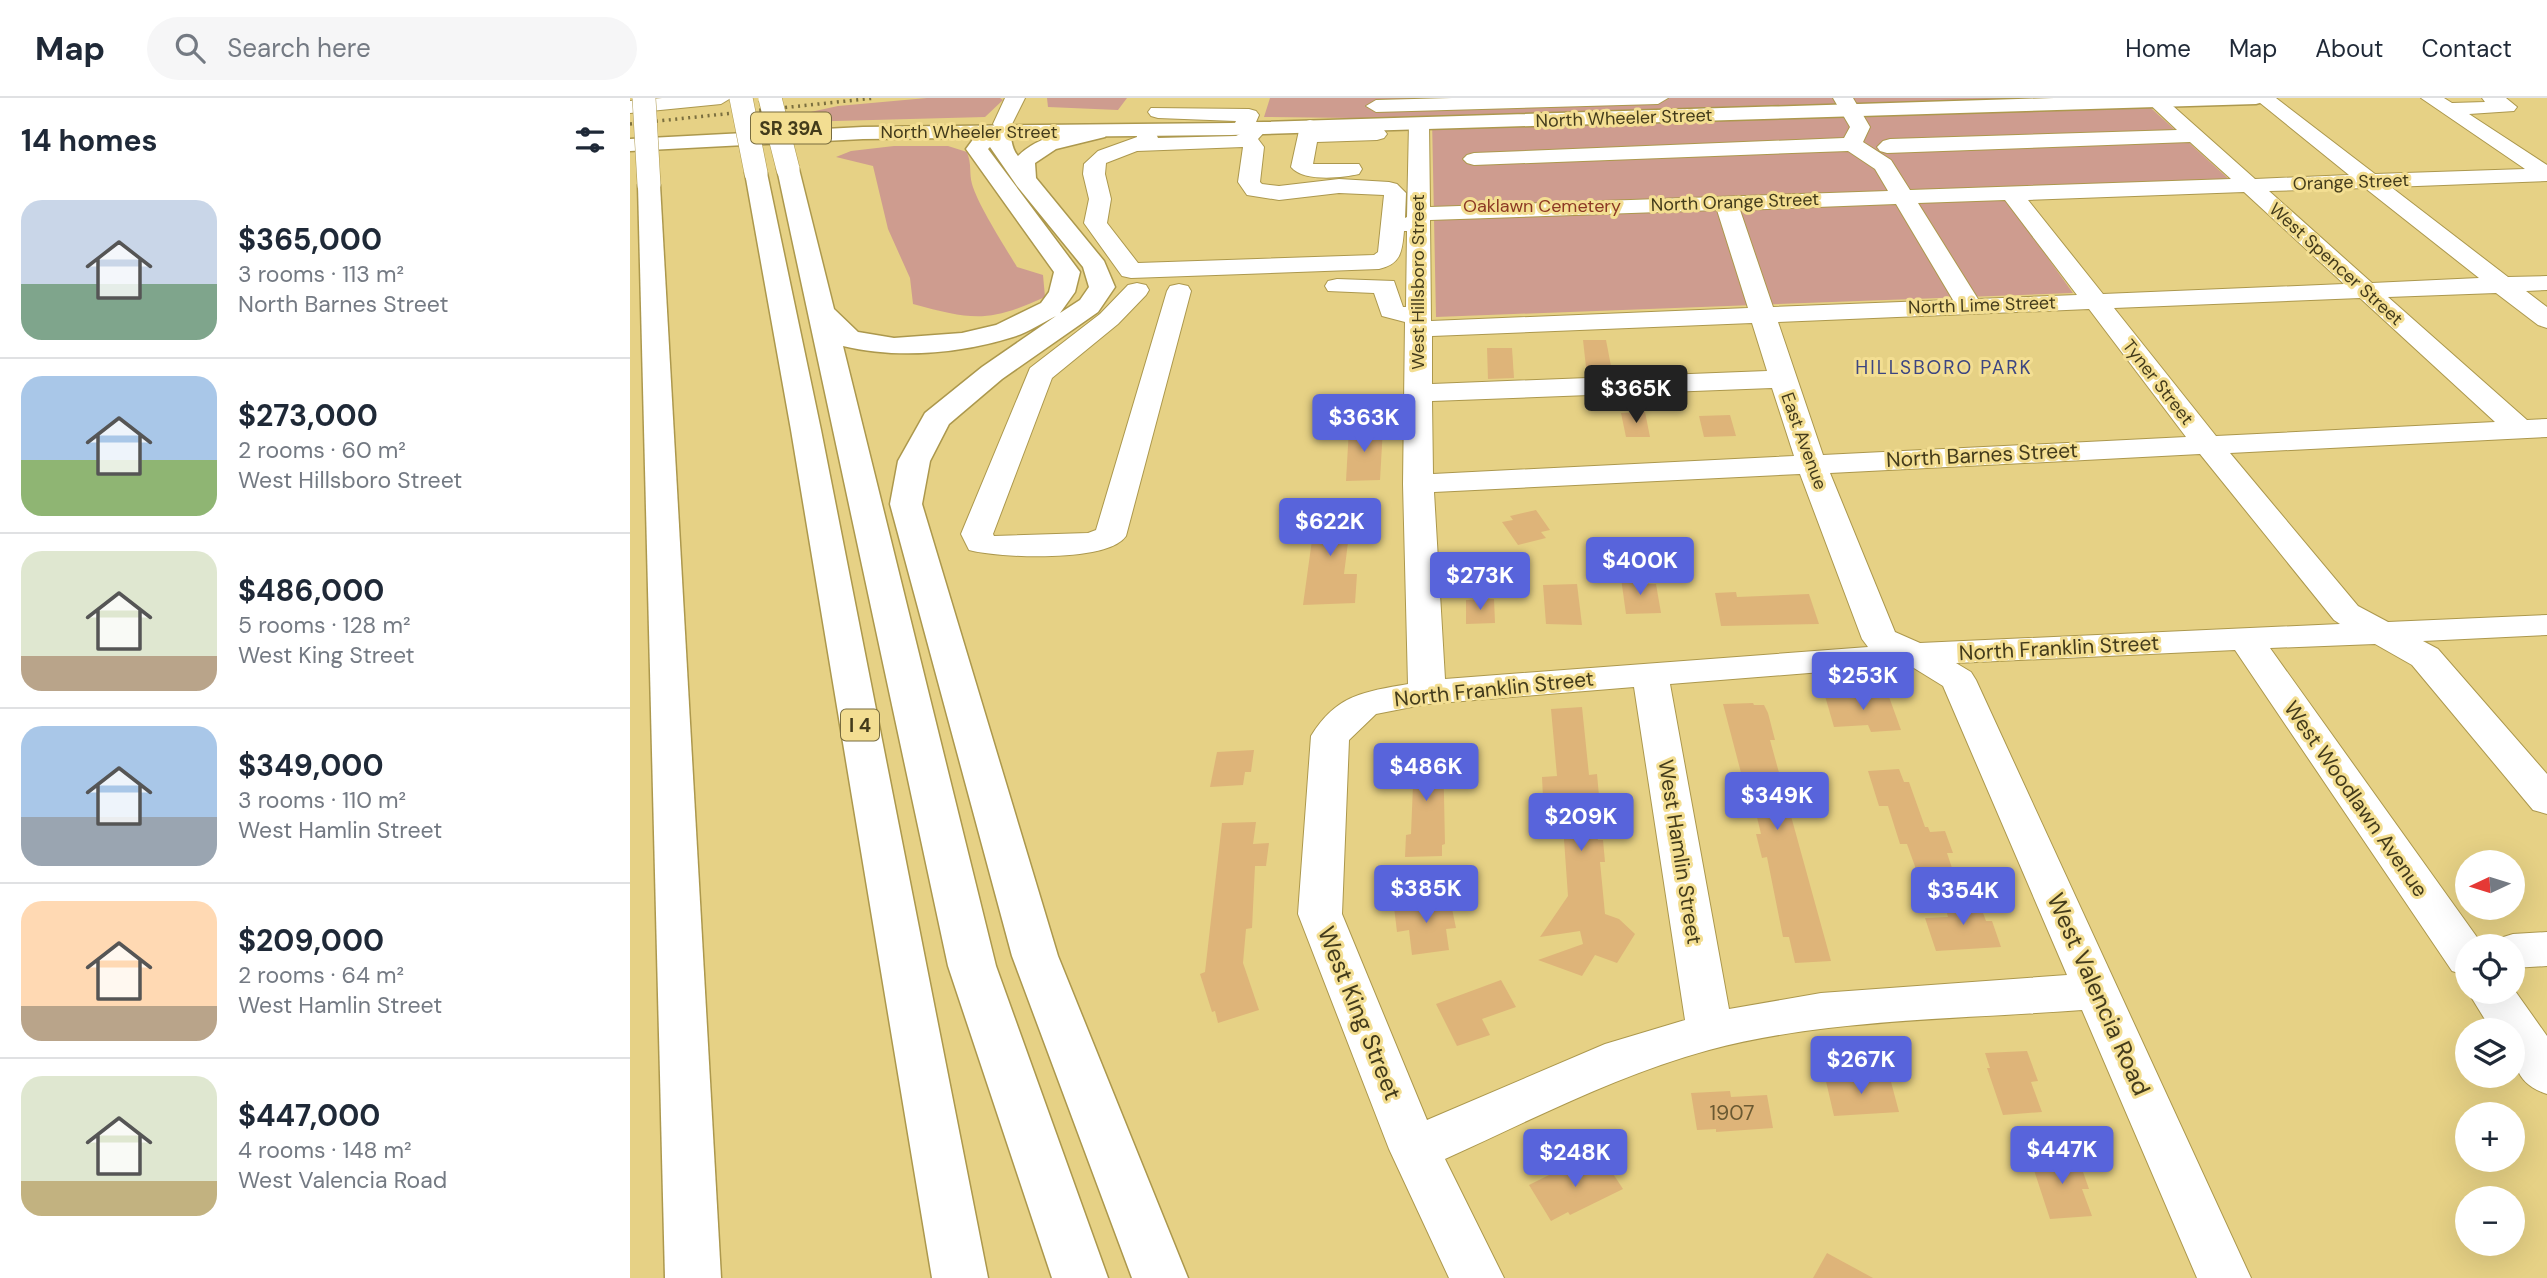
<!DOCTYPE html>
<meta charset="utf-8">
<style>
:root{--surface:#fff;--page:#f6f6f7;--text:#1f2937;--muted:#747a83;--line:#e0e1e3;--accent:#5864db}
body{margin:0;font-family:"DM Sans",sans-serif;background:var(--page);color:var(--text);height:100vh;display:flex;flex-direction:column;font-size:26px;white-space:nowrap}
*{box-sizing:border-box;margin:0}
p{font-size:23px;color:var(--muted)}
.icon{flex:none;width:38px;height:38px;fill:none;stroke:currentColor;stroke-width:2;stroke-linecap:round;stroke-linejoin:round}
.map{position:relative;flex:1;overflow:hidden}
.side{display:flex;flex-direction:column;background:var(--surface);width:630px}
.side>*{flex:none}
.needle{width:46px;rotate:266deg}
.controls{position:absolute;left:1825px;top:752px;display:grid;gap:14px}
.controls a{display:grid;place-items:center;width:70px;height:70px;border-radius:50%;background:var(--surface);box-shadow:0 7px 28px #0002;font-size:35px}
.price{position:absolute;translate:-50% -60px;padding:0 16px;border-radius:7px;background:var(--accent);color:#fff;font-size:23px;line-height:46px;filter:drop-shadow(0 2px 4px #0008)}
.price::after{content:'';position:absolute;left:50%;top:42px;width:21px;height:16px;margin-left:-10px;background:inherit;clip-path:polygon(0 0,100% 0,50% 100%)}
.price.on{background:#222;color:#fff}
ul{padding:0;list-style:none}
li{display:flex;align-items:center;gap:21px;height:175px;padding:0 21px}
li+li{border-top:2px solid var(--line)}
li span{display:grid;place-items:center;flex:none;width:196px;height:140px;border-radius:21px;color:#555}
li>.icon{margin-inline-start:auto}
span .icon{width:84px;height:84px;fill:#fffc;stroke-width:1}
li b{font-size:30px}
h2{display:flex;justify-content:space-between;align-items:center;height:84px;padding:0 21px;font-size:30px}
header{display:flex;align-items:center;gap:42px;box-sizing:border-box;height:98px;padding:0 35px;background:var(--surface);border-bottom:2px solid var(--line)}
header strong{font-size:33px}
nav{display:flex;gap:38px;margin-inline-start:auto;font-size:24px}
.search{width:490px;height:63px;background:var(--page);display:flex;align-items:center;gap:18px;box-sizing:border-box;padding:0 24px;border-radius:38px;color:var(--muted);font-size:26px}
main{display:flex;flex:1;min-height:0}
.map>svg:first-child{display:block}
.green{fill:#ce9c8f}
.building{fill:#deb479}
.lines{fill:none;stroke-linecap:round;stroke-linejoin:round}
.minor-casing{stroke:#ac984d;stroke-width:2}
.major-casing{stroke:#ac984d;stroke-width:3}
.highway-casing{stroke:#ac984d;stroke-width:3}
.minor{fill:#fff;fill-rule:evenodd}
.major{fill:#fff;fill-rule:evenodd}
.highway{fill:#fff;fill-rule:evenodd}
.rail{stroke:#7b6f3f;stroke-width:3.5;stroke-dasharray:2 4.5;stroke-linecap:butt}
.highway-bridge-casing{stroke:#ac984d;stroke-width:24;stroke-linecap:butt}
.highway-bridge{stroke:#fff;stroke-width:23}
.labels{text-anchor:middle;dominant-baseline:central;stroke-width:6;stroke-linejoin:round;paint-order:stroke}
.far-street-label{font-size:18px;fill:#433b1b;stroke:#f3de92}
.far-park-label{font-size:18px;fill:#8c3824;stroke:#f3de92}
.shield{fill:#f3de92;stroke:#786c3f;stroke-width:2}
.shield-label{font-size:19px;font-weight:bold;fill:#433b1b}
.far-neighbourhood-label{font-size:19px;letter-spacing:2px;fill:#3c4581;stroke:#f3de92}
.street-label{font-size:21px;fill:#433b1b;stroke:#f3de92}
.near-number-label{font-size:21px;fill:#6a5932}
.near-street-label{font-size:24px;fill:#433b1b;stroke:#f3de92}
</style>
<header>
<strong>Map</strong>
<div class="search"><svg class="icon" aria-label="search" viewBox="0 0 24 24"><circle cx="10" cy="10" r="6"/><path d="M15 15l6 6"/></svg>Search here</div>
<nav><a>Home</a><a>Map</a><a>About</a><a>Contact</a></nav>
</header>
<main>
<section class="side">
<h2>14 homes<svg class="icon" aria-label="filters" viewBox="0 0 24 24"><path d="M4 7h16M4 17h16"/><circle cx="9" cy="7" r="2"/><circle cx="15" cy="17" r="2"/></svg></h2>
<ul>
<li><span style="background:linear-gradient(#c9d6e8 60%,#7fa58c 0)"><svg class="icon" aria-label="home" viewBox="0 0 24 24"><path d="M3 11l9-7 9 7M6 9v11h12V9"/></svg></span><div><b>$365,000</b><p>3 rooms · 113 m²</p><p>North Barnes Street</p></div></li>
<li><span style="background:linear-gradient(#a9c7e8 60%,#8fb573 0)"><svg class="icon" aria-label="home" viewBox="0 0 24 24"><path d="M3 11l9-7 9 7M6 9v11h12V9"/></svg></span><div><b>$273,000</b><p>2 rooms · 60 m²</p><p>West Hillsboro Street</p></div></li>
<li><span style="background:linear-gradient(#dfe7d0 75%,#b9a48a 0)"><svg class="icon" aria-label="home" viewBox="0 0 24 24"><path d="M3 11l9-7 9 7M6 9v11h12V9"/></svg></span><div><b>$486,000</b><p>5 rooms · 128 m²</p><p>West King Street</p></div></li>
<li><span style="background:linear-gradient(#a9c7e8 65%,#9aa5b1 0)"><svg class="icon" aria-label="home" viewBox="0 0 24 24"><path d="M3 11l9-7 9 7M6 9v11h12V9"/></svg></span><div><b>$349,000</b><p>3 rooms · 110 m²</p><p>West Hamlin Street</p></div></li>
<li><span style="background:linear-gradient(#ffd9b3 75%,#b9a48a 0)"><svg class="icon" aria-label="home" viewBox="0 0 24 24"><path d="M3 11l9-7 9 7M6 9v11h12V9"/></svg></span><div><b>$209,000</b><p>2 rooms · 64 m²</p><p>West Hamlin Street</p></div></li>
<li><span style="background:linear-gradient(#dfe7d0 75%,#c2b280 0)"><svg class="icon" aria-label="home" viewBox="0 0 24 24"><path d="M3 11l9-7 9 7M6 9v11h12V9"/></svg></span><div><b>$447,000</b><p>4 rooms · 148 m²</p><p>West Valencia Road</p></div></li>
</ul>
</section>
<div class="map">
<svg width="1917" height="1180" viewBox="0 0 1917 1180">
<rect width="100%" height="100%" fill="#e6d185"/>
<!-- green -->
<g class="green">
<polygon points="297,0 370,0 373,2 355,19 168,24 176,15 208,8"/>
<polygon points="417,0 497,0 488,12 418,9"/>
<polygon points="640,0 1510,0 1602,84 1369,92 1443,195 806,219 802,21 634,19"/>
<path d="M264,48H318L337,54C342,67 339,75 342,86C348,107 375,149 387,169L413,177L415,199C358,225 343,222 283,206L280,180L258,131L243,68L206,59L221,53Z"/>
</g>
<!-- building -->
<g class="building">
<polygon points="953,242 976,242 981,268 956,269"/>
<polygon points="857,250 882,250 884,280 858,281"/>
<polygon points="1015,314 1020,339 996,339 991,315"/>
<polygon points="1100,317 1106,338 1074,339 1069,318"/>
<polygon points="746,329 753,330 750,382 716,383 719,330"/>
<polygon points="723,405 714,476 727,476 725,505 673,507 687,406"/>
<polygon points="906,412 920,432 911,434 916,440 888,447 872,424 883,422 880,418"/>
<polygon points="991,480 1013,480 1014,486 1026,486 1031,515 996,516"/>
<polygon points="947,486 952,527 916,526 913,487"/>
<polygon points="1106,494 1107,499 1179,496 1189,526 1091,528 1085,495"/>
<polygon points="864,501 865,525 836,526 836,502"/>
<polygon points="1258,596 1271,632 1241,634 1238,627 1204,629 1195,598"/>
<polygon points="1123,605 1124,607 1134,607 1138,615 1145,642 1140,642 1201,863 1165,865 1159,839 1153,839 1137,759 1132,760 1126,736 1131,736 1120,690 1115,690 1093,606"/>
<polygon points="952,609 959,677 967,676 969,698 964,698 968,742 973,742 975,764 970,764 975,816 989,821 1005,836 987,865 965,857 952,878 908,862 953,846 950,833 910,839 938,798 931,699 913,700 912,679 927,678 921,611"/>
<polygon points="813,651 815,746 812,747 812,758 775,759 776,737 781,736 783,687 781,673 776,674 776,652"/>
<polygon points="624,652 621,674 615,674 613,687 580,689 587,654"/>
<polygon points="1269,671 1274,684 1279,684 1295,729 1298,729 1300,734 1315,733 1323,755 1317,755 1323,773 1287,774 1277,746 1270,746 1258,708 1249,708 1238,673"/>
<polygon points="626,724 623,746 639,745 636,768 625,768 622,830 616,831 613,865 629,912 588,925 585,913 582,914 570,876 575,874 592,725"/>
<polygon points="1347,799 1356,823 1362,823 1371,849 1306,853 1295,820 1318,819 1313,801"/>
<polygon points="820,801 826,830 816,831 819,852 782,857 779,832 767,834 764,809"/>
<polygon points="871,882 886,909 852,921 860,937 827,948 806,906"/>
<polygon points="1397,953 1408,983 1401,984 1412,1014 1373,1017 1357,970 1360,970 1355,955"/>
<polygon points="1234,977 1235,982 1260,980 1269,1014 1204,1018 1195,979"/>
<polygon points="1100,993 1101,999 1137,997 1143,1030 1086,1034 1086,1031 1067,1032 1061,995"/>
<polygon points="1447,1057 1459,1091 1452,1091 1462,1118 1420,1121 1400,1060"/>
<polygon points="972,1059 993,1091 940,1117 938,1114 921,1123 899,1087 933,1070 937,1076"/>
<polygon points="1197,1155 1243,1180 1183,1180"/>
</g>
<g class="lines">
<defs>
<g id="minor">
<polygon points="32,0 101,0 91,6 0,15 0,3"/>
<polygon points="375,0 395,0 380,30 366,30 363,26"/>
<polygon points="822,0 1038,0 1028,6 746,14 736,8 746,2"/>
<path d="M1203,0H1223L1240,29L1233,44L1261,62L1280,92L1601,81L1560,44L1257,55L1250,53L1247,49L1253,43L1260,41L1547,32L1513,0H1534L1625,81L1719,77L1624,0H1646L1745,76L1895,71L1791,0H1814L1822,5L1855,4L1852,0H1876L1887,9L1884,13L1839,16L1917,67V83L1761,89L1878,179L1917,178V192L1896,193L1917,209V230L1908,227L1866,195L1758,199L1897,322L1917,321V339L1600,355L1728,508L1758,524L1917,517V537L1793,543L1808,551L1917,676V716L1903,712L1782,567L1745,546L1640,550L1854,849H1838V878L1822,873L1605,552L1326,565L1341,574L1346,582L1621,1180H1567L1452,912C1332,921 1194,921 1079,952C987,977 901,1022 815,1061L874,1180H819L759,1051L668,816L681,638C707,596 734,594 778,586L773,386L775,224L752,218L744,195L698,193L695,188L698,183L707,181L764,183L773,209H776L777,133H774C772,154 771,166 749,171L501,180L492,178L454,125L459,101L453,76L454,66L468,53L507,39L506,33L509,29H523L528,40L606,38L612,35L603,29L606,23L528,20L521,18L518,14L521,10L619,11L626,13L629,17L626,24L636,25L639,29L628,41L634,49L630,84L632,86L649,88L709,81L759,84L767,86L776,95L775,120L777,119L779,26L782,22H796L799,26L800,109L1258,93L1245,71L1218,53L844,67L837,65L833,61L837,57L844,55L1214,40L1220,29ZM613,49L608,84L617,97L649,102L709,95L754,97L748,154L744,157L508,165L477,125L481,101L475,76L476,65L507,53ZM1735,90L1849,180L1742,185L1639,93ZM1614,94L1714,186L1473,196L1398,102ZM1375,102L1447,197L1348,201L1288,105ZM1266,106L1323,202L1143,209L1110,112ZM1087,112L1118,210L801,223L800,122ZM1730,200L1865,324L1586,338L1484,210ZM1459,211L1556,339L1193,357L1148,224ZM1122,225L1137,273L802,286V238ZM1142,290L1164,358L803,376L802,303ZM1570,356L1704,522L1710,526L1290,545L1265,534L1200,375ZM1170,376L1232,541L1238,549L815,581L804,394ZM1279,567L1313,588L1437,877L1191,895L1099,911L1040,586ZM1004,589L1055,922L975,946L797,1022L712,816L719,642L746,616L797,606Z"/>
<path d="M680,22L687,24L689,32L747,30L754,32L757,36L754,40L747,42L687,44L683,66H729L732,71L729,76C712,80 673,84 661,69L670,28L673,24Z"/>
<path d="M507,185L516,187L519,192L516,197L488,226L422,280L363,436L364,438L458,435L466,432L537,193L540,188L549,186L558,188L561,193L496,438C478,465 368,460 339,452L331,436L400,270L470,216L498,187Z"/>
<polygon points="1917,834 1917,868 1883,870 1883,849 1863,849 1867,841 1883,836"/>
<path d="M1883,890L1917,938V996C1884,985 1883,964 1883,933H1862L1838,894H1883Z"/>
</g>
<polygon id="major" points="1424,0 1636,0 1633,4 1626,6 601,37 233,41 0,53 0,41 233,29 601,25"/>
<g id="highway">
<path d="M369,28L377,29C383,39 380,49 388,58C409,37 439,34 467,28L475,29L478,34L475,39L426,51L405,65L406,80L474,163L485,189L468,214L372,281L319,326L300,363L292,406L428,858L558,1180H502L382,858L260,406L268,363L295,315L352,269L426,218C412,225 397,235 383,239C329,256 267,261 213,248L366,868L478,1180H422L318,868L147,71L150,66H166L169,71L204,211L228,234L264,240L332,235L366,227L411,205L419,194L424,174L336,51L350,32ZM360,49L387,88L453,169L459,189L450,202L430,215L445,194L450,174L358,51Z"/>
<polygon points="126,68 134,70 137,75 191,332 358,1180 302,1180 161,332 115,75 118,70"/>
<polygon points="19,80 27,82 30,87 91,1180 35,1180 8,87 11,82"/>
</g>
</defs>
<!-- minor casing -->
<use href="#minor" class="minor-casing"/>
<!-- major casing -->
<use href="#major" class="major-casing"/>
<!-- highway casing -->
<use href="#highway" class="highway-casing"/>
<!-- minor -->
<use href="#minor" class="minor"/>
<!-- major -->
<use href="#major" class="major"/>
<!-- highway -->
<use href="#highway" class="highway"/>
<!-- rail -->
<polyline class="rail" points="0,26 245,0"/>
<defs>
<g id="highway-bridge">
<polyline points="14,0 19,87"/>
<polyline points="111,0 126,75"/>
<polyline points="140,0 158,71"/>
</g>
</defs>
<!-- highway-bridge casing -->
<use href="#highway-bridge" class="highway-bridge-casing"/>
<!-- highway-bridge -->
<use href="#highway-bridge" class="highway-bridge"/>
</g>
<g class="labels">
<!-- far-street labels -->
<g class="far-street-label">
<text transform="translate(994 20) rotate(-2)">North Wheeler Street</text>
<text x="339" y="34">North Wheeler Street</text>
<text transform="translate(1721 84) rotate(-2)">Orange Street</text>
<text transform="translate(1105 104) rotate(-2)">North Orange Street</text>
<text transform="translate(1706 166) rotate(42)">West Spencer Street</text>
<text transform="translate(788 184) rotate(-90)">West Hillsboro Street</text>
<text transform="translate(1352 207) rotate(-2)">North Lime Street</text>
<text transform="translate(1528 284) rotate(52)">Tyner Street</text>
<text transform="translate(1174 343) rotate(70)">East Avenue</text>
</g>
<!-- far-park labels -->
<g class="far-park-label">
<text x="912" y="108">Oaklawn Cemetery</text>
</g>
<!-- shield labels -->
<g class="shield">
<rect x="121" y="14.5" width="80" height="31" rx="5"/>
<rect x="211" y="611.5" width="38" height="31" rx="5"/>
</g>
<g class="shield-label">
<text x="161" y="30">SR 39A</text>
<text x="230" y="627">I 4</text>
</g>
<!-- far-neighbourhood labels -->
<g class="far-neighbourhood-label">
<text x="1314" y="269">HILLSBORO PARK</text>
</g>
<!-- street labels -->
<g class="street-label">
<text transform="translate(1352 357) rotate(-3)">North Barnes Street</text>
<text transform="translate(1429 550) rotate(-3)">North Franklin Street</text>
<text transform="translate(864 591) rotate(-6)">North Franklin Street</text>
<text transform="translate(1726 701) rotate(55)">West Woodlawn Avenue</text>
<text transform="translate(1050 754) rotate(81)">West Hamlin Street</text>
</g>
<!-- near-number labels -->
<g class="near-number-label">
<text x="1102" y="1015">1907</text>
</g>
<!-- near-street labels -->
<g class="near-street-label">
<text transform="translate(1469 896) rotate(66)">West Valencia Road</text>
<text transform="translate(730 915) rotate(68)">West King Street</text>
</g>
</g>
</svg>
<div class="controls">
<a><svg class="needle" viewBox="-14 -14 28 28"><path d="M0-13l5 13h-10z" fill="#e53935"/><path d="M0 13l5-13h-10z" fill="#747a83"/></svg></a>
<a><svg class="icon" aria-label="locate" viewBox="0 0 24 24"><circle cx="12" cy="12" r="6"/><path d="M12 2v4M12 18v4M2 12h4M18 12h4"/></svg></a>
<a><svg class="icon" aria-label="layers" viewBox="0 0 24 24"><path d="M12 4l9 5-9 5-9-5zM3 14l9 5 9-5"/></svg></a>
<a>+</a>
<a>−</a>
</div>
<b class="price on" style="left:1006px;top:327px">$365K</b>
<b class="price" style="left:734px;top:356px">$363K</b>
<b class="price" style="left:700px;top:460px">$622K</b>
<b class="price" style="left:1010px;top:499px">$400K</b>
<b class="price" style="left:850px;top:514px">$273K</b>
<b class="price" style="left:1233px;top:614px">$253K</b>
<b class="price" style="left:796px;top:705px">$486K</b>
<b class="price" style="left:1147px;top:734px">$349K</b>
<b class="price" style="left:951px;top:755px">$209K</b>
<b class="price" style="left:796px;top:827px">$385K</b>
<b class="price" style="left:1333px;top:829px">$354K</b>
<b class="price" style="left:1231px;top:998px">$267K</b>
<b class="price" style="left:1432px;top:1088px">$447K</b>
<b class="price" style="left:945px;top:1091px">$248K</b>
</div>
</main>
